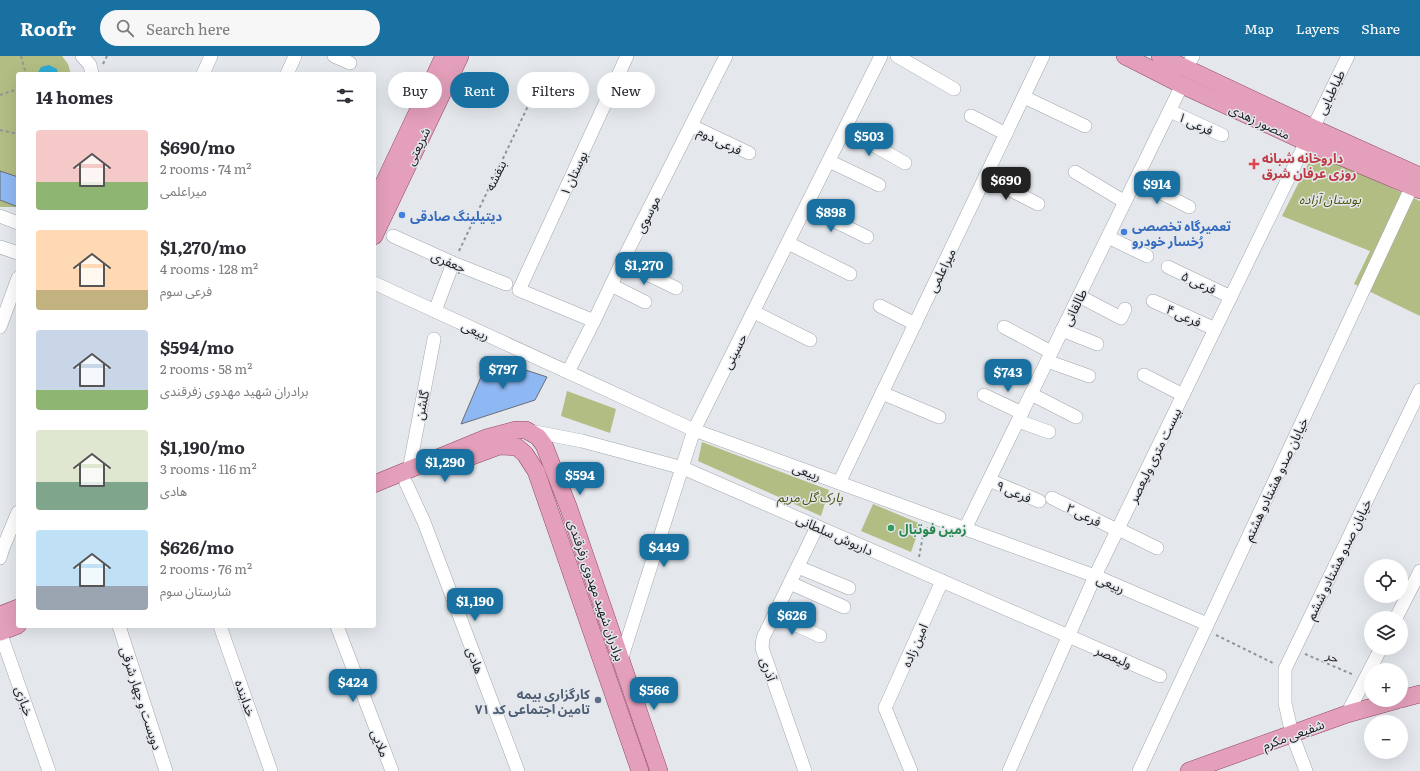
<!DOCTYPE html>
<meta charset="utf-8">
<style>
:root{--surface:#fff;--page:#f7f7f7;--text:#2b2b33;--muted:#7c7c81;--accent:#1971a1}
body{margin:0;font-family:Literata,"Noto Sans Arabic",serif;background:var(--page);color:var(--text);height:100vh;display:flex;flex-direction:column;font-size:15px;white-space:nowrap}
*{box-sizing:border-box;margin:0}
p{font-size:13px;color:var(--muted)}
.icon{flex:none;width:22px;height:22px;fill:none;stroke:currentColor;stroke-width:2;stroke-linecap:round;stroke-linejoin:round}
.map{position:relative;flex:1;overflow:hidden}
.panel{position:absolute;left:16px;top:16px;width:360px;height:556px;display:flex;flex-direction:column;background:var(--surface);border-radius:4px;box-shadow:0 4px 16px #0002}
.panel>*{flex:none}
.top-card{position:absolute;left:388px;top:16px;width:380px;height:36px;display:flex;gap:8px}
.buttons{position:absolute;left:1364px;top:503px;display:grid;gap:8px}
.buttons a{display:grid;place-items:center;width:44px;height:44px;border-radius:50%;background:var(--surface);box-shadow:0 4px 16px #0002;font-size:20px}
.price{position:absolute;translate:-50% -34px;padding:0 9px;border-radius:8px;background:var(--accent);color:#fff;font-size:13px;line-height:26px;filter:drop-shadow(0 1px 2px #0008)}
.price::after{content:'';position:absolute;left:50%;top:24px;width:12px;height:9px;margin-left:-6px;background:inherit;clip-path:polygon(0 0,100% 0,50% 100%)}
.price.current{background:#222;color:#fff}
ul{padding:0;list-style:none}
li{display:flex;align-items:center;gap:12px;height:100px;padding:0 20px}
li span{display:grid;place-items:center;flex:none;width:112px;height:80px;border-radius:4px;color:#555}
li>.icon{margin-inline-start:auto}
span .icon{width:48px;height:48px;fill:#fffc;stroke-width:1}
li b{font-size:17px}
h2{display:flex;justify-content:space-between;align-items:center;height:48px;padding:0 20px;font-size:17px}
.pill{padding:0 14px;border-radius:18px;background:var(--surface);box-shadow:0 4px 16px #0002;font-size:14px;line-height:36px}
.pill.current{background:var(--accent);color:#fff}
header{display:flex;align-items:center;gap:24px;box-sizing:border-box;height:56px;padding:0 20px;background:var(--accent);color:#fff}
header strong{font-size:19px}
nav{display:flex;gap:22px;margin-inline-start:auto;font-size:14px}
.search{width:280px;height:36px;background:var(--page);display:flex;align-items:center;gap:10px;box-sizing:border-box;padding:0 14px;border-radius:22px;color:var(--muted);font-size:15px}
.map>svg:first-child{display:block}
.green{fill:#b2bd83}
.water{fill:#2faad4}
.building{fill:#8eb8f3;stroke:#6a6d72}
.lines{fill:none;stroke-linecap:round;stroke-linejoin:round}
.minor-casing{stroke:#a2a6ab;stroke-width:14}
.major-casing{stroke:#924866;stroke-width:18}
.path{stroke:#919497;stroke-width:2;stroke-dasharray:3 3;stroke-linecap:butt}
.minor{stroke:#fff;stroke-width:13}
.major{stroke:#e49fba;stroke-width:17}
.health-dot{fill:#e0444e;stroke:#e4e8ed;stroke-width:1.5}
.shop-dot{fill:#3f7fe0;stroke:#e4e8ed;stroke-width:1.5}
.leisure-dot{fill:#2e9e5b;stroke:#e4e8ed;stroke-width:1.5}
.service-dot{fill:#5c6f8a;stroke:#e4e8ed;stroke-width:1.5}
.labels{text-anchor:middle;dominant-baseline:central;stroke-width:3;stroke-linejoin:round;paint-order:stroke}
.street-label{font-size:13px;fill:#1b1c1e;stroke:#e4e8ed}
.health-label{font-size:13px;font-weight:bold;fill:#be3a42;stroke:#e4e8ed;text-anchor:start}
.park-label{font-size:13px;font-style:italic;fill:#4b540f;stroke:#e4e8ed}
.shop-label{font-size:13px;font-weight:bold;fill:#366cbe;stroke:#e4e8ed;text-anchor:start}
.leisure-label{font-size:13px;font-weight:bold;fill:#27864d;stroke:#e4e8ed;text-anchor:start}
.service-label{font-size:13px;font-weight:bold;fill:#4e5e75;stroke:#e4e8ed;text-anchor:end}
</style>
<header>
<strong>Roofr</strong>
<div class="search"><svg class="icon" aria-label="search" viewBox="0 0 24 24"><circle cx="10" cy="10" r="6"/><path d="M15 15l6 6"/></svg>Search here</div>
<nav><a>Map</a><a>Layers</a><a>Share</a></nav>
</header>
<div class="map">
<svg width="1420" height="715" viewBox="0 0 1420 715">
<rect width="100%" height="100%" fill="#e4e8ed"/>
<!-- green -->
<g class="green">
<polygon points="0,0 62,0 68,8 71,18 18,18 18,151 0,151"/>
<polygon points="1314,96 1420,145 1420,260 1354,228 1370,195 1282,160"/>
<polygon points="567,335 616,353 610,377 561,360"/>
<polygon points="702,386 829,434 821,460 698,405"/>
<polygon points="873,448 921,468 911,496 861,475"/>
</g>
<!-- water -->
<polygon class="water" points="49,9 57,13 58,18 37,18 41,11"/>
<!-- building -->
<g class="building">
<polygon points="0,115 18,121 18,151 0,144"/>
<polygon points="489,302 547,321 535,344 461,368"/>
</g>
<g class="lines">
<defs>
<g id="minor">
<polyline points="82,0 90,9 92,18"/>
<polyline points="334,0 350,7"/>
<polyline points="897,0 954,33"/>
<polyline points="1186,13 1193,0"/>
<polyline points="203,18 211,0"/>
<polyline points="287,18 295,0"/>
<polyline points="1024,41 1085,70"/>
<polyline points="1170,55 1222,79"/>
<polyline points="971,60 1006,78"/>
<polyline points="692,70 749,97"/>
<polyline points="1313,72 1348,0"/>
<polyline points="845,73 905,107"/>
<polyline points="829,105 879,129"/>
<polyline points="1075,116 1125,146"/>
<polyline points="985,121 1038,148"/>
<polyline points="1136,124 1189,151"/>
<polyline points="806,151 867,181"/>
<polyline points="0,160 18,167"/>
<polyline points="393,180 453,207 506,228"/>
<polyline points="1108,181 1147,200"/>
<polyline points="788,187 850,218"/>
<polyline points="0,191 18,197"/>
<polyline points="622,206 676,232"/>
<polyline points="1168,211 1231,241"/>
<polyline points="374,227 694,374 1095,520 1207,568"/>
<polyline points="611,229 645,246"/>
<polyline points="1079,240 1121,262 1125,253"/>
<polyline points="1153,245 1215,273"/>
<polyline points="880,250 915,268"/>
<polyline points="435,255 453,207"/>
<polyline points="754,256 810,284"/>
<polyline points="594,265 519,234 627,0"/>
<polyline points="0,271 18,222"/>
<polyline points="1004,271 1051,296"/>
<polyline points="1062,274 1097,288"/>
<polyline points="1047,305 1089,320"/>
<polyline points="568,316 594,265 622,206 726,0"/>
<polyline points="1144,319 1183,339"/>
<polyline points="882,337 939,361"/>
<polyline points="1031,338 1076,361"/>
<polyline points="984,339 1022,357"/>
<polyline points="1018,365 1049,376"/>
<polyline points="530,375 582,385 683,412 1160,620"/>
<polyline points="409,414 434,283"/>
<polyline points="989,424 1039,445"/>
<polyline points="406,427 424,466 518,715"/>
<polyline points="839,427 1043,0"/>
<polyline points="1052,442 1117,474"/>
<polyline points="965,473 1182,29"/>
<polyline points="1118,473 1157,492"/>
<polyline points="0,502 3,492 18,456"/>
<polyline points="798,511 849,532"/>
<polyline points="790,527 844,551"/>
<polyline points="774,559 820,580"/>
<polyline points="1396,562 1420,515"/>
<polyline points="119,570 166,715"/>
<polyline points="220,570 271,715"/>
<polyline points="337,570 392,715"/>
<polyline points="0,576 49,715"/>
<polyline points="621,604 694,374 881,0"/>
<polyline points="1347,658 1381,592"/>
<polyline points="805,715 762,592 763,582 817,471"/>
<polyline points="911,715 885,652 942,525"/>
<polyline points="1009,715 1095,520 1306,86"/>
<polyline points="1139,715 1412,130"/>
<polyline points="1306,715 1292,678 1285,647 1285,613 1420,334"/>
</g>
<g id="major">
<polyline points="1125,0 1182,29 1306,86 1420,134"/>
<polyline points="1160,0 1313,72 1420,120"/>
<polyline points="374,148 444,0"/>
<polyline points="374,180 460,0"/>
<polyline points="464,403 499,390 517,391 525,398 536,415 640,715"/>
<polyline points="374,428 486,382 516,374 526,374 538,381 544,389 568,450 659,715"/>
<polyline points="0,559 18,552"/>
<polyline points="0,576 18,569"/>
<polyline points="1401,643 1420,638"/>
<polyline points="1189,715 1347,658 1397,644"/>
</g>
</defs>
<!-- minor casing -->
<use href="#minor" class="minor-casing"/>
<!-- major casing -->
<use href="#major" class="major-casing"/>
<!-- path -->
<g class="path">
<polyline points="21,0 26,18"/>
<polyline points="103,8 107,0"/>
<polyline points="0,39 18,33"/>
<polyline points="0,74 18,78"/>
<polyline points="459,195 538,29"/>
<polyline points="919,501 924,474 928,472"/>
<polyline points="1216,579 1273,607"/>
<polyline points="1305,598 1354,619"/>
</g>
<!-- minor -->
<use href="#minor" class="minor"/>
<!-- major -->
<use href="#major" class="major"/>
</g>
<!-- markers -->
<path class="health-dot" d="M1252 102h4v4h4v4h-4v4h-4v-4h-4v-4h4z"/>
<g class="shop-dot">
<circle cx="402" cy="159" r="4"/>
<circle cx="1124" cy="176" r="4"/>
</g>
<circle class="leisure-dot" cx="891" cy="472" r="4"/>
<circle class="service-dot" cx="598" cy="644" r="4"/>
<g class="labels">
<!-- street labels -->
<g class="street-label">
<text transform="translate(1330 36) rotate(-64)">طباطبایی</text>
<text transform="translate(1260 65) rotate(25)">منصور زهدی</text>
<text transform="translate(1196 67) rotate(25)">فرعی ۱</text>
<text transform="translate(720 84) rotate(26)">فرعی دوم</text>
<text transform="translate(417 90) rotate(-64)">شریعتی</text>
<text transform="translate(573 117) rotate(-65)">بوستان ۱</text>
<text transform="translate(495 119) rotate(-64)">بنفشه</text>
<text transform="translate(647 158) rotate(-63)">موسوی</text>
<text transform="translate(449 205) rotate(23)">جعفری</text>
<text transform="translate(941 214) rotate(-64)">میراعلمی</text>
<text transform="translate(1199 226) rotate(25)">فرعی ۵</text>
<text transform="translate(1074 251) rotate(-64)">طالقانی</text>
<text transform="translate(1184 259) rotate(24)">فرعی ۴</text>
<text transform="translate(476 274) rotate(25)">ربیعی</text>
<text transform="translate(734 295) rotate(-63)">حسینی</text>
<text transform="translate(421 349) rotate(-79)">گلشن</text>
<text transform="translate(1154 399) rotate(-64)">بیست متری ولیعصر</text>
<text transform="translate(807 415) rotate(20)">ربیعی</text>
<text transform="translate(1275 423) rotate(-65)">خیابان صدو هشتادو هشتم</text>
<text transform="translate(1014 435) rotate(23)">فرعی ۹</text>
<text transform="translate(1084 458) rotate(26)">فرعی ۲</text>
<text transform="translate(835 478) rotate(24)">داریوش سلطانی</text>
<text transform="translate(1338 503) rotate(-64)">خیابان صدو هشتادو ششم</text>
<text transform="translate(1111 527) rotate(23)">ربیعی</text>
<text transform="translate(597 534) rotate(71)">برادران شهید مهدوی زفرقندی</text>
<text transform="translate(914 589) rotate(-66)">امین زاده</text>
<text transform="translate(1114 600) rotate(23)">ولیعصر</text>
<text transform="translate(1333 600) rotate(23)">حر</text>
<text transform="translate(476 604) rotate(69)">هادی</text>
<text transform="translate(769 613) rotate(71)">آذری</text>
<text transform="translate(142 642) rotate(72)">دویست و چهار شرقی</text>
<text transform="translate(246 642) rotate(71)">خدابنده</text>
<text transform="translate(25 645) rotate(71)">خبازی</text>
<text transform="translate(1293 678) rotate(-20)">شفیعی مکرم</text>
<text transform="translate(381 687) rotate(69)">ملایی</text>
</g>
<!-- health labels -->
<g class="health-label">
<text x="1262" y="101">داروخانه شبانه<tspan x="1262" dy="15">روزی عرفان شرق</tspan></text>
</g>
<!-- park labels -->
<g class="park-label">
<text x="1330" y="142">بوستان آزاده</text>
<text x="810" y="440">پارک گل مریم</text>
</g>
<!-- shop labels -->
<g class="shop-label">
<text x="410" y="159">دیتیلینگ صادقی</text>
<text x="1132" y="169">تعمیرگاه تخصصی<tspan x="1132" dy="15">رُخسار خودرو</tspan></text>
</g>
<!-- leisure labels -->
<g class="leisure-label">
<text x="899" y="472">زمین فوتبال</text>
</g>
<!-- service labels -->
<g class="service-label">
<text x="590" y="637">کارگزاری بیمه<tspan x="590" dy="15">تامین اجتماعی کد ۷۱</tspan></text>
</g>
</g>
</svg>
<div class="buttons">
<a><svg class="icon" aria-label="locate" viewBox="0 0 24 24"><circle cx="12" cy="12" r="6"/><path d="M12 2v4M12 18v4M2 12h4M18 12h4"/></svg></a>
<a><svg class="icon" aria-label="layers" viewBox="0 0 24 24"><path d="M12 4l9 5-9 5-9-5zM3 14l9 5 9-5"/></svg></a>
<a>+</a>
<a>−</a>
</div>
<b class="price" style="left:869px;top:101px">$503</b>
<b class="price current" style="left:1006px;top:145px">$690</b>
<b class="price" style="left:1157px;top:149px">$914</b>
<b class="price" style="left:831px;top:177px">$898</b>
<b class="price" style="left:644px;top:230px">$1,270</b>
<b class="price" style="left:503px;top:334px">$797</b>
<b class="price" style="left:1008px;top:337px">$743</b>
<b class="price" style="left:445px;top:427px">$1,290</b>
<b class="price" style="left:580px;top:440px">$594</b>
<b class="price" style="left:664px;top:512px">$449</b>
<b class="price" style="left:475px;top:566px">$1,190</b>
<b class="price" style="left:792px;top:580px">$626</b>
<b class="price" style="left:353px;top:647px">$424</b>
<b class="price" style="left:654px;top:655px">$566</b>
<div class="top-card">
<a class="pill">Buy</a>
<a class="pill current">Rent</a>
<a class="pill">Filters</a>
<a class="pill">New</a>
</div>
<section class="panel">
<h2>14 homes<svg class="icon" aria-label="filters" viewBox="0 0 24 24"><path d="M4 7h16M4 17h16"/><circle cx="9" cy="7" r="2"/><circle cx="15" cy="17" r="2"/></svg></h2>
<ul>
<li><span style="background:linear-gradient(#f6c9c9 65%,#8fb573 0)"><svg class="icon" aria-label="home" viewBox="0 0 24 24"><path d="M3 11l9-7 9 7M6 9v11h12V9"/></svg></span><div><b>$690/mo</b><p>2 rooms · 74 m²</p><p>میراعلمی</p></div></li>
<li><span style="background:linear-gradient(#ffd9b3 75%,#c2b280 0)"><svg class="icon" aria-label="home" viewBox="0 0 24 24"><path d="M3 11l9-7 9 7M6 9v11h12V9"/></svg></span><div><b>$1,270/mo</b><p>4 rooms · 128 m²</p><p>فرعی سوم</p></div></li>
<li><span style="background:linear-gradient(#c9d6e8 75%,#8fb573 0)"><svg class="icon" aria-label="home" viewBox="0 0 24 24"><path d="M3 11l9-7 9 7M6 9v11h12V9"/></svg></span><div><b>$594/mo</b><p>2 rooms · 58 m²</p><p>برادران شهید مهدوی زفرقندی</p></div></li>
<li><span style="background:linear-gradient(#dfe7d0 65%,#7fa58c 0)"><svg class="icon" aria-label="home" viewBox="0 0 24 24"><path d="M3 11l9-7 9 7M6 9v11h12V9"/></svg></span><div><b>$1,190/mo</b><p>3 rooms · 116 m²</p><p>هادی</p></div></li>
<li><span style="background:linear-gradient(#bfe0f5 70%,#9aa5b1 0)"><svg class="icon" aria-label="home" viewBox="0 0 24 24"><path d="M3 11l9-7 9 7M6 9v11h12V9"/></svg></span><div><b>$626/mo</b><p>2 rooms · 76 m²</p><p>شارستان سوم</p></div></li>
</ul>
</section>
</div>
